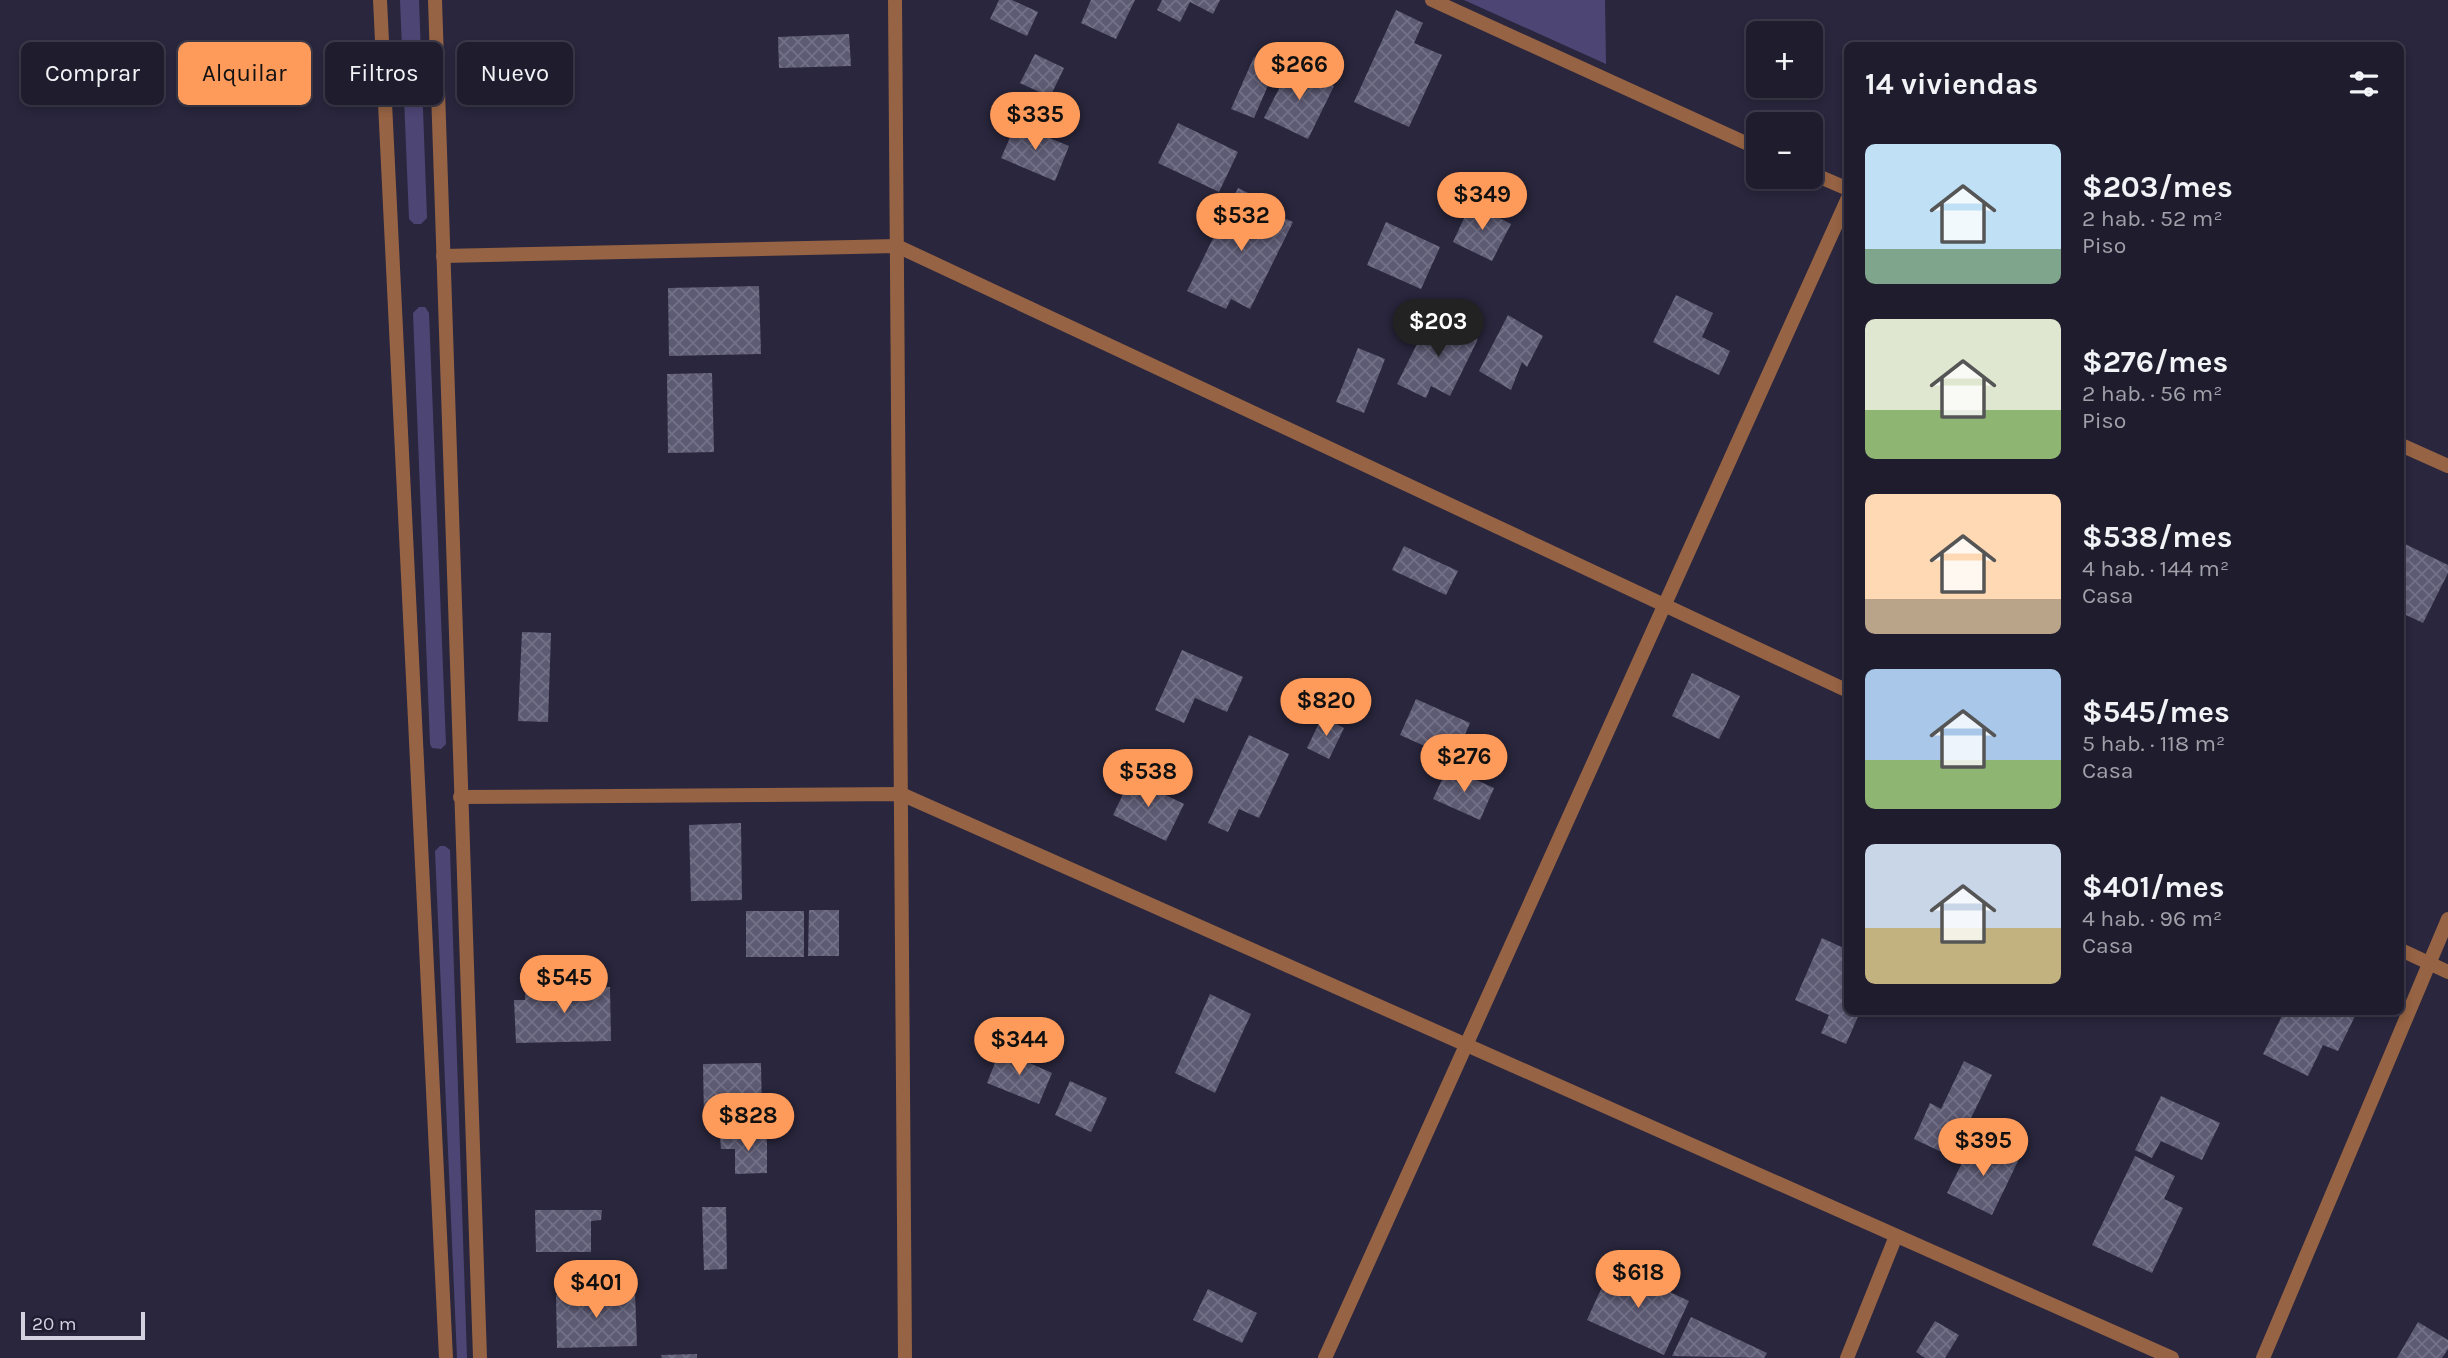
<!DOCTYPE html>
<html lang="es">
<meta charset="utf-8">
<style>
:root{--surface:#1f1c2e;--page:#272536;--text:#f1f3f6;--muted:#a1a1aa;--line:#3c3a4a;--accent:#ff9b5a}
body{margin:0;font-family:Karla,sans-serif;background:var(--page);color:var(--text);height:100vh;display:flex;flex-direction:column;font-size:26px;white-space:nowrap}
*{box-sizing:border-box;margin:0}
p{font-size:23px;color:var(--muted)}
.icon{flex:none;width:38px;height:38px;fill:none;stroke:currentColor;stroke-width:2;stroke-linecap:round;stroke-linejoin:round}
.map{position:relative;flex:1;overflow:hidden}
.panel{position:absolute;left:1844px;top:42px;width:560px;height:973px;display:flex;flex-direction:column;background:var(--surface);border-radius:10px;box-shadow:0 4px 10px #0003,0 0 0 2px var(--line)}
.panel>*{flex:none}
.guide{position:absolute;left:21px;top:42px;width:665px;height:63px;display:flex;gap:14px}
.tools{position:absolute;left:1746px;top:21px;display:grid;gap:14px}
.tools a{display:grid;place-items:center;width:77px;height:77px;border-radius:10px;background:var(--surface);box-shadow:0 4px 10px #0003,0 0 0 2px var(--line);font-size:35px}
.scale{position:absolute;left:21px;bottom:18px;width:124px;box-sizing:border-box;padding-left:7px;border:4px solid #d4d2e1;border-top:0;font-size:19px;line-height:24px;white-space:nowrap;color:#d4d2e1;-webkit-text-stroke:5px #201c32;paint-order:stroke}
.price{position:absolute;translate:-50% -60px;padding:0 16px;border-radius:24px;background:var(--accent);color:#111;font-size:23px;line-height:46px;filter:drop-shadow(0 2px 4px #0008)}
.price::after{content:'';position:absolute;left:50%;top:42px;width:21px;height:16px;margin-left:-10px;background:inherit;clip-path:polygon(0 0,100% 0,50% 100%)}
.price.selected{background:#222;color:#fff}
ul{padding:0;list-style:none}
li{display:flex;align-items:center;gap:21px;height:175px;padding:0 21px}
li span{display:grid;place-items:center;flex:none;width:196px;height:140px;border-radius:10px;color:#555}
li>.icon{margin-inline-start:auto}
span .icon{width:84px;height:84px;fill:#fffc;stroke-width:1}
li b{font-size:30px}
h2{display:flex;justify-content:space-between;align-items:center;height:84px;padding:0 21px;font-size:30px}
.tag{padding:0 24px;border-radius:10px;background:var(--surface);box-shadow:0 4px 10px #0003,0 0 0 2px var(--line);font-size:24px;line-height:63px}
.tag.selected{background:var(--accent);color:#111}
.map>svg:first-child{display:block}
.grass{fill:#4d4675}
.building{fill:url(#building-cross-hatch)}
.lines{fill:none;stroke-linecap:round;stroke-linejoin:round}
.minor{stroke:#966344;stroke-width:14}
</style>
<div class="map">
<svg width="2448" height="1358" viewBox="0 0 2448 1358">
<defs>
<pattern id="building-cross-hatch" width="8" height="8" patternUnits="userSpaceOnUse" patternTransform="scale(1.75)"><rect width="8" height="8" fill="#5d5a74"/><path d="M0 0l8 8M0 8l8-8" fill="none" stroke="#737188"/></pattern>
</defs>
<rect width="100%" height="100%" fill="#29263d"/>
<!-- grass -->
<g class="grass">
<polygon points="400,0 419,0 427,218 421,224 414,224 409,219"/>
<polygon points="1464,0 1605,0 1606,64"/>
<polygon points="419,307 425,307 429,313 446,744 441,749 432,748 430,744 413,313"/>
<polygon points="440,846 445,846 450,850 467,1358 457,1358 435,851"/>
</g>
<!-- building -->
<g class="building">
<polygon points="999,0 1012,0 1038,12 1027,36 990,19"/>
<polygon points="1091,0 1135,0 1116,39 1081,23"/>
<polygon points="1162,0 1220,0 1213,14 1190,2 1180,22 1157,10"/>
<polygon points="1396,10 1423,23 1414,43 1442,55 1409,127 1354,102"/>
<polygon points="849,34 851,66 779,68 778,37"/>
<polygon points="1035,54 1064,68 1050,97 1020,83"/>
<polygon points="1254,57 1276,67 1254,118 1231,109"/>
<polygon points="1291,65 1334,86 1308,139 1264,118"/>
<polygon points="1178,123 1238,152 1219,192 1158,163"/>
<polygon points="1016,124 1069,146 1055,181 1001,158"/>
<polygon points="1238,188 1271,204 1268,211 1293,222 1250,309 1231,299 1226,309 1187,291"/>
<polygon points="1471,203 1511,224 1492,261 1453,242"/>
<polygon points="1386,222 1440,247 1421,289 1367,265"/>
<polygon points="759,286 761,354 669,356 668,288"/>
<polygon points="1676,295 1713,313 1702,337 1730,351 1719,375 1653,342"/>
<polygon points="1508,315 1543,336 1527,367 1522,362 1511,390 1479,371"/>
<polygon points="1431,316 1478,339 1450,396 1431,386 1426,398 1397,384"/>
<polygon points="1358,348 1385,359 1364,413 1336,402"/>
<polygon points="712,373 714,452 668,453 667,374"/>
<polygon points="2403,543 2448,565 2448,573 2423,623 2406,615 2401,623 2401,548"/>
<polygon points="1404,546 1458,571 1446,595 1392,570"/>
<polygon points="522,632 551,633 548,722 518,721"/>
<polygon points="1182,650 1243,677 1227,712 1195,698 1184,723 1155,710"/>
<polygon points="1692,673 1740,696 1719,739 1672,716"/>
<polygon points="1416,699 1470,723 1454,759 1400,735"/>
<polygon points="1322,717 1344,728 1329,759 1307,748"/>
<polygon points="1249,735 1289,754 1259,818 1239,809 1228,832 1208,823"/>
<polygon points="1448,767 1494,788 1480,820 1433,799"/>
<polygon points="1131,778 1184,804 1166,841 1113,815"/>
<polygon points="741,823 742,900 691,901 689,825"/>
<polygon points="809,910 839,910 839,956 808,956"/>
<rect x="746" y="911" width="58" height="46"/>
<polygon points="1822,938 1848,950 1848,1012 1860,1012 1846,1044 1821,1033 1829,1015 1795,1000"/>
<polygon points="610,987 611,1041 516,1043 514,1000 525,1000 525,989"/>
<polygon points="1210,994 1251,1014 1215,1093 1175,1073"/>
<polygon points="2284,1012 2357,1012 2338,1051 2323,1045 2308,1076 2263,1054"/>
<polygon points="1000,1050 1052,1073 1039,1104 987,1083"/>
<polygon points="1964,1061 1992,1075 1952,1157 1914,1139 1930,1103 1941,1109"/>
<polygon points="761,1063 762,1117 704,1119 703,1064"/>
<polygon points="1070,1081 1107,1098 1091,1132 1055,1115"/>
<polygon points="2161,1096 2220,1123 2202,1160 2161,1141 2152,1158 2135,1150"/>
<polygon points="720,1135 767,1135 767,1173 735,1174 735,1149 721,1149"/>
<polygon points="1971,1145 1988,1153 1994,1147 2019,1159 1992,1215 1947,1193"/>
<polygon points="2135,1156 2175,1176 2164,1199 2183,1208 2152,1273 2092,1245"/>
<polygon points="702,1207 726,1207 727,1269 704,1270"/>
<polygon points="535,1210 602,1210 601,1220 591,1221 591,1252 536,1252"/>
<polygon points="1612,1265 1689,1301 1664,1355 1587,1320"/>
<polygon points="1208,1289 1257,1313 1242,1343 1193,1320"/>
<polygon points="635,1292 637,1346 557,1348 556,1295"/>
<polygon points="1691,1317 1767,1353 1764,1358 1672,1356"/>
<polygon points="1935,1321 1959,1335 1945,1358 1925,1358 1916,1352"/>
<polygon points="2418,1322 2448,1340 2448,1349 2442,1358 2397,1358"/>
<polygon points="697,1354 697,1358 662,1358 661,1355"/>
</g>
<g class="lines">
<!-- minor -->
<g class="minor">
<polyline points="380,0 446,1358"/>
<polyline points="435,0 480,1358"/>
<polyline points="895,0 905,1358"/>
<polyline points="1432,0 1759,149"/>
<polyline points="1811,173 1848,189"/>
<polyline points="443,256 897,246 1848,691"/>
<polyline points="2401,445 2448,466"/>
<polyline points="460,797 901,794 2172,1358"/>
<polyline points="2401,950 2448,972"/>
<polyline points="1325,1358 1848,198"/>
<polyline points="1847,1358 1896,1236"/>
<polyline points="2263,1358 2448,919"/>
</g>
</g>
</svg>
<div class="tools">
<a>+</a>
<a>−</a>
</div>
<div class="scale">20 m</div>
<b class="price" style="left:1299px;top:102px">$266</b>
<b class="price" style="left:1035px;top:152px">$335</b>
<b class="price" style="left:1482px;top:232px">$349</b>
<b class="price" style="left:1241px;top:253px">$532</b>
<b class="price selected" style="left:1438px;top:359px">$203</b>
<b class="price" style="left:1326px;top:738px">$820</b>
<b class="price" style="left:1464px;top:794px">$276</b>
<b class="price" style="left:1148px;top:809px">$538</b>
<b class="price" style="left:564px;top:1015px">$545</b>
<b class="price" style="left:1019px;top:1077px">$344</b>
<b class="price" style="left:748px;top:1153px">$828</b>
<b class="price" style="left:1983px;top:1178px">$395</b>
<b class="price" style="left:1638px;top:1310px">$618</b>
<b class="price" style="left:596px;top:1320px">$401</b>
<div class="guide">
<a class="tag">Comprar</a>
<a class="tag selected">Alquilar</a>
<a class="tag">Filtros</a>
<a class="tag">Nuevo</a>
</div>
<section class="panel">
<h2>14 viviendas<svg class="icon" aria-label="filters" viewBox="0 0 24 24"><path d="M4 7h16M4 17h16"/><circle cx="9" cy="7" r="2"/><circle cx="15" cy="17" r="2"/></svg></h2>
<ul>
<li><span style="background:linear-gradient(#bfe0f5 75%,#7fa58c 0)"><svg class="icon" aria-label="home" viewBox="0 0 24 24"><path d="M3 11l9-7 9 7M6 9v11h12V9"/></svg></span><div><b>$203/mes</b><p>2 hab. · 52 m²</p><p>Piso</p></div></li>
<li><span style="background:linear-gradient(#dfe7d0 65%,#8fb573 0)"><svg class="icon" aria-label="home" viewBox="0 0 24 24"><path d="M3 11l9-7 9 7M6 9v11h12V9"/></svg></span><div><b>$276/mes</b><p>2 hab. · 56 m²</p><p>Piso</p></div></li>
<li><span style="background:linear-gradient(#ffd9b3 75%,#b9a48a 0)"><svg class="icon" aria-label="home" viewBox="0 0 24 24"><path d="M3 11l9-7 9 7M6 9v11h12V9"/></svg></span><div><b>$538/mes</b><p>4 hab. · 144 m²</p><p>Casa</p></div></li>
<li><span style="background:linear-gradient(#a9c7e8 65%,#8fb573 0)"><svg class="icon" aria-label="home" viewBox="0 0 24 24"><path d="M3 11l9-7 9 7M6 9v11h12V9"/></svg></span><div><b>$545/mes</b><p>5 hab. · 118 m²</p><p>Casa</p></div></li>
<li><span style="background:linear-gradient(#c9d6e8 60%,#c2b280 0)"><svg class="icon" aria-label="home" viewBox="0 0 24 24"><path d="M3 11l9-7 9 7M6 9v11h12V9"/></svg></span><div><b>$401/mes</b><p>4 hab. · 96 m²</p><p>Casa</p></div></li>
</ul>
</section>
</div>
